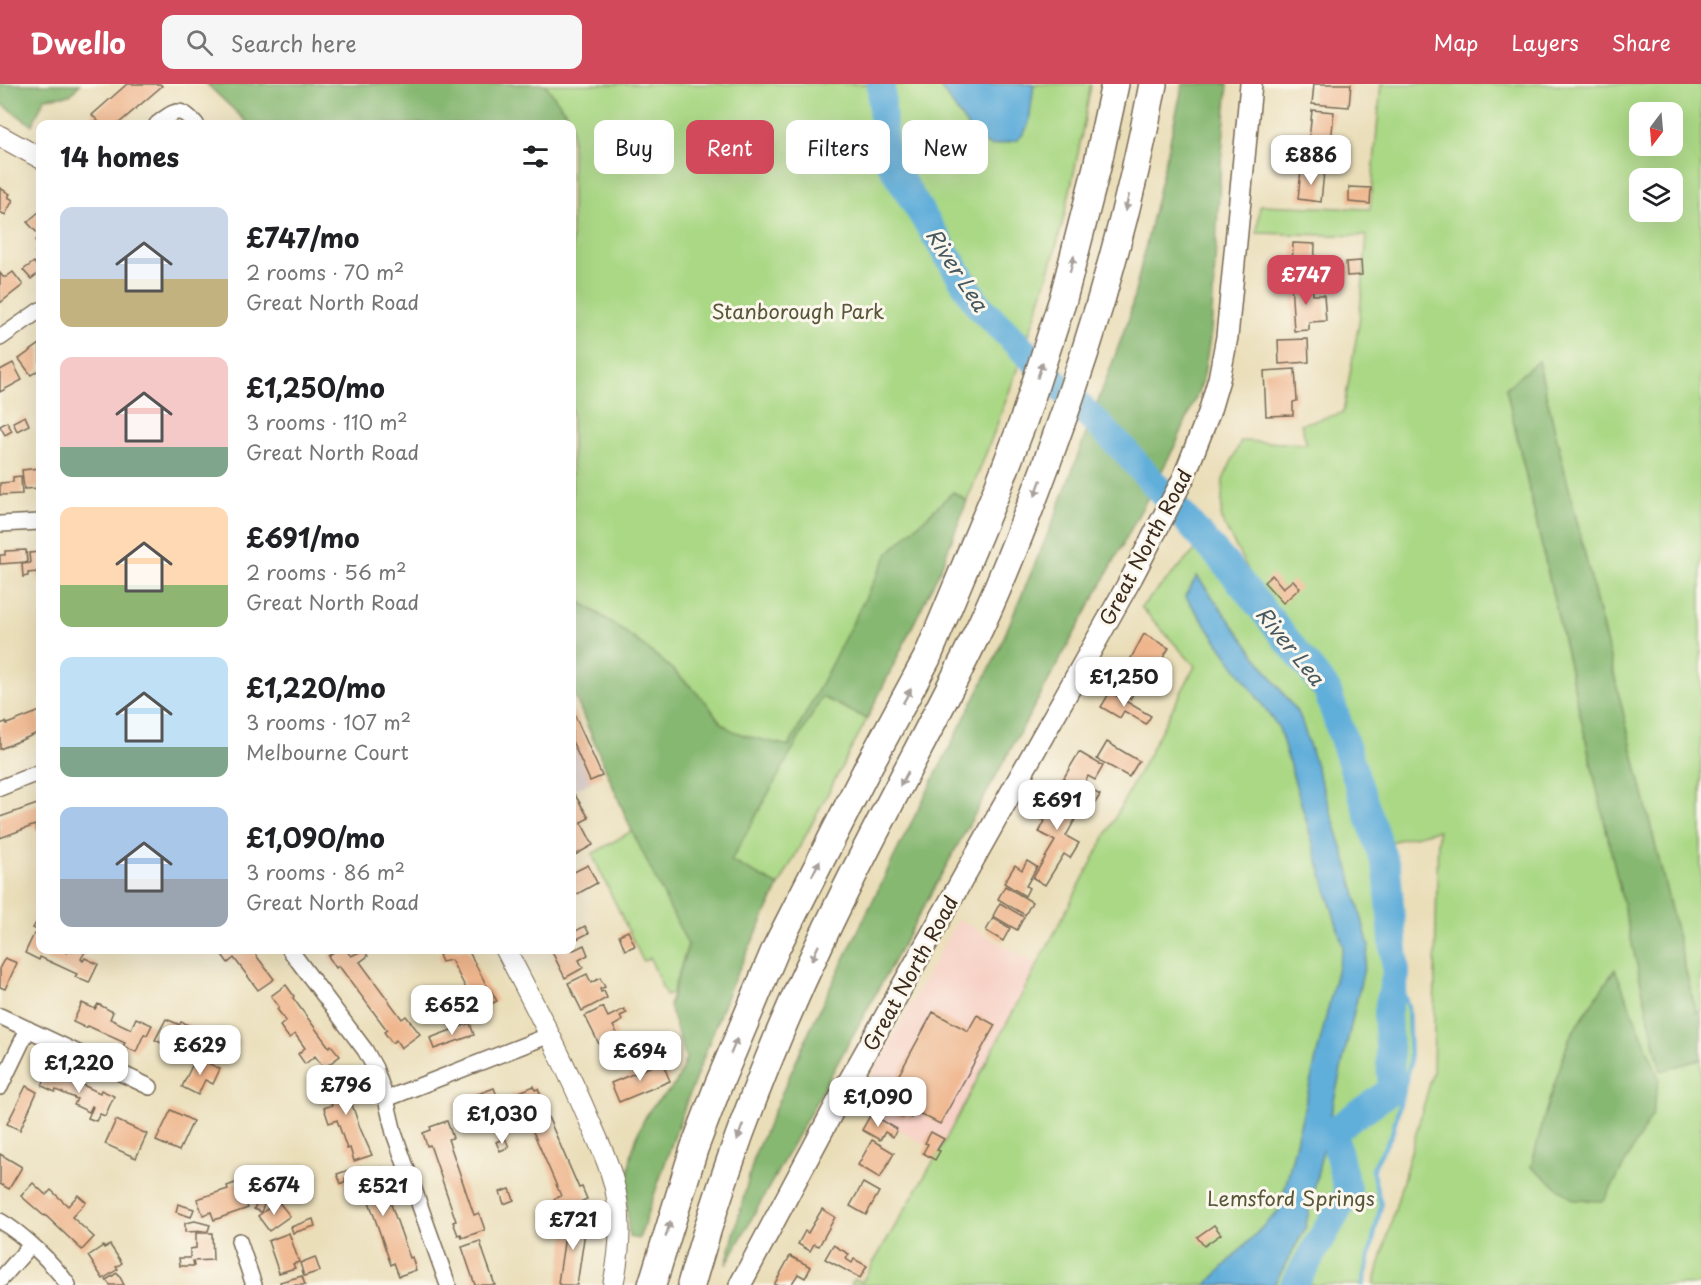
<!DOCTYPE html>
<meta charset="utf-8">
<style>
:root{--surface:#fff;--page:#f6f6f6;--text:#202124;--muted:#757577;--accent:#d1495b}
body{margin:0;font-family:"Playpen Sans",sans-serif;background:var(--page);color:var(--text);height:100vh;display:flex;flex-direction:column;font-size:22px;white-space:nowrap}
*{box-sizing:border-box;margin:0}
p{font-size:20px;color:var(--muted)}
.icon{flex:none;width:33px;height:33px;fill:none;stroke:currentColor;stroke-width:2;stroke-linecap:round;stroke-linejoin:round}
.map{position:relative;flex:1;overflow:hidden}
.sheet{position:absolute;left:36px;top:36px;width:540px;height:834px;display:flex;flex-direction:column;background:var(--surface);border-radius:12px;box-shadow:0 6px 24px #0002}
.sheet>*{flex:none}
.hud{position:absolute;left:594px;top:36px;width:570px;height:54px;display:flex;gap:12px}
.needle{width:39px;rotate:196deg}
.controls{position:absolute;left:1629px;top:18px;display:grid;gap:12px}
.controls a{display:grid;place-items:center;width:54px;height:54px;border-radius:12px;background:var(--surface);box-shadow:0 6px 24px #0002;font-size:30px}
.price{position:absolute;translate:-50% -51px;padding:0 14px;border-radius:12px;background:#fff;color:#222;font-size:20px;line-height:39px;filter:drop-shadow(0 2px 3px #0008)}
.price::after{content:'';position:absolute;left:50%;top:36px;width:18px;height:14px;margin-left:-9px;background:inherit;clip-path:polygon(0 0,100% 0,50% 100%)}
.price.active{background:var(--accent);color:#fff}
ul{padding:0;list-style:none}
li{display:flex;align-items:center;gap:18px;height:150px;padding:0 24px}
li span{display:grid;place-items:center;flex:none;width:168px;height:120px;border-radius:12px;color:#555}
li>.icon{margin-inline-start:auto}
span .icon{width:72px;height:72px;fill:#fffc;stroke-width:1}
li b{font-size:26px}
h2{display:flex;justify-content:space-between;align-items:center;height:72px;padding:0 24px;font-size:26px}
.tag{padding:0 21px;border-radius:12px;background:var(--surface);box-shadow:0 6px 24px #0002;font-size:21px;line-height:54px}
.tag.active{background:var(--accent);color:#fff}
header{display:flex;align-items:center;gap:36px;box-sizing:border-box;height:84px;padding:0 30px;background:var(--accent);color:#fff}
header strong{font-size:28px}
nav{display:flex;gap:33px;margin-inline-start:auto;font-size:21px}
.search{width:420px;height:54px;background:var(--page);display:flex;align-items:center;gap:15px;box-sizing:border-box;padding:0 21px;border-radius:12px;color:var(--muted);font-size:22px}
.map>svg:first-child{display:block}
.built{fill:#f7d1c6}
.industrial{fill:#d2bfbf}
.green{fill:#aad885;stroke:#728152;stroke-width:1.5;fill-rule:evenodd}
.forest{fill:#87b872;stroke:#617148;stroke-width:1.5}
.water{fill:#61aeda;stroke:#4e6c7c;stroke-width:1.5}
.lines{fill:none;stroke-linecap:round;stroke-linejoin:round}
.stream{stroke:#61aeda;stroke-width:4.5}
.river{stroke:#61aeda;stroke-width:28}
.building{fill:#efb68d}
.minor-casing{stroke:#786954;stroke-width:18}
.tertiary-casing{stroke:#786954;stroke-width:22}
.secondary-casing{stroke:#786954;stroke-width:24}
.motorway-casing{stroke:#786954;stroke-width:30}
.minor{stroke:#fff;stroke-width:15}
.tertiary{stroke:#fff;stroke-width:20}
.secondary{stroke:#fff;stroke-width:21}
.motorway{stroke:#fff;stroke-width:27}
.oneway{fill:#a79f9a}
.labels{text-anchor:middle;dominant-baseline:central;stroke-width:6;stroke-linejoin:round;paint-order:stroke}
.park-label{font-size:20px;fill:#575638;stroke:#fbf7ec}
.street-label{font-size:20px;fill:#3b2a1e;stroke:#fbf7ec}
.water-label{font-size:21px;font-style:italic;fill:#485860;stroke:#fbf7ec}
</style>
<header>
<strong>Dwello</strong>
<div class="search"><svg class="icon" aria-label="search" viewBox="0 0 24 24"><circle cx="10" cy="10" r="6"/><path d="M15 15l6 6"/></svg>Search here</div>
<nav><a>Map</a><a>Layers</a><a>Share</a></nav>
</header>
<div class="map">
<svg width="1701" height="1201" viewBox="0 0 1701 1201">
<rect width="100%" height="100%" fill="#fbf7ec"/>
<filter id="ink" filterUnits="userSpaceOnUse"><feTurbulence type="fractalNoise" baseFrequency=".0167" numOctaves="2"/><feDisplacementMap in="SourceGraphic" scale="12" xChannelSelector="R" yChannelSelector="G"/><feConvolveMatrix kernelMatrix="1 2 1 2 8 2 1 2 1" color-interpolation-filters="sRGB"/></filter>
<filter id="wash" filterUnits="userSpaceOnUse"><feTurbulence type="fractalNoise" baseFrequency=".008" numOctaves="4" result="noise"/><feDisplacementMap in="SourceGraphic" scale="24" xChannelSelector="R" yChannelSelector="G"/><feGaussianBlur stdDeviation="1.35" result="paint"/><feColorMatrix in="noise" values="0 0 0 0 0 0 0 0 0 0 0 0 0 0 0 0 0 1.4 0 .05"/><feComposite in="paint" operator="in"/></filter>
<g filter="url(#wash)">
<rect width="100%" height="100%" fill="#eadeb9"/>
<!-- built -->
<polygon class="built" points="958,835 1039,882 939,1068 855,1021"/>
<!-- industrial -->
<polygon class="industrial" points="572,625 602,692 572,707"/>
<!-- green -->
<g class="green">
<path d="M207,0H1091C1081,57 1070,115 1054,170C1030,254 1000,336 967,417L953,408L789,662L717,789L688,861L672,909L666,912L650,874L643,877L592,770L632,747L572,605V40H476V38L471,40H249Z"/>
<path d="M1381,0H1701V927L1696,929L1538,277L1506,304L1661,986L1701,975V1201H1374L1433,988L1438,746L1390,758L1357,680L1342,617L1313,569L1254,497L1221,435L1223,396L1241,357L1307,360L1301,340L1343,329L1359,239L1367,152L1257,149L1260,121L1370,125ZM1640,28H1672V62H1640ZM1640,94H1672V128H1640Z"/>
<polygon points="1204,457 1323,601 1387,786 1396,890 1408,922 1410,980 1392,1050 1372,1086 1381,1121 1363,1201 851,1201 854,1195 862,1198 939,1068 1195,582 1141,523"/>
<polygon points="822,612 867,635 779,802 730,777"/>
</g>
<!-- forest -->
<g class="forest">
<polygon points="0,0 80,0 70,11 45,14 32,41 0,19"/>
<polygon points="207,0 545,0 571,35 571,40 476,40 476,38 471,40 249,40"/>
<polygon points="1183,0 1228,0 1220,92 1211,247 1203,296 1177,358 1105,494 726,1181 755,1070 812,941 899,763 994,576 1055,433 1129,234"/>
<polygon points="1538,277 1696,929 1701,927 1701,975 1661,987 1506,304"/>
<path d="M953,408L967,417L940,486L867,635L822,613L731,777L779,802L729,906L682,1030L639,1155L629,1153C625,1109 625,1066 649,1027C656,1016 668,1010 675,1000C680,993 683,982 686,974L669,922L688,861L632,747L572,605V513C620,542 664,574 703,615C711,622 715,634 723,640C737,653 770,657 789,662L889,468Z"/>
<polygon points="1615,885 1659,994 1652,1031 1604,1117 1574,1116 1531,1083 1546,1026 1570,952"/>
</g>
<!-- water -->
<g class="water">
<polygon points="938,0 1034,0 1029,39 1024,49 1017,56 991,62 976,55"/>
<polygon points="1197,492 1300,632 1348,782 1369,862 1305,1145 1274,1201 1206,1201 1280,1125 1343,862 1279,644 1185,512"/>
</g>
<g class="lines">
<!-- stream -->
<polyline class="stream" points="1363,1201 1381,1121 1372,1086 1392,1050 1410,980 1408,922 1396,890"/>
<!-- river -->
<polyline class="river" points="881,0 884,69 978,221 1125,367 1229,484 1327,606 1387,786 1396,890 1387,929 1392,1006 1333,1047 1348,1109 1294,1201"/>
</g>
<g id="blocks">
<!-- building -->
<g class="building">
<polygon points="127,0 160,0 162,2 118,40 101,40 92,31"/>
<polygon points="1314,0 1351,0 1349,23 1312,20"/>
<polygon points="1312,26 1334,28 1329,79 1307,77"/>
<polygon points="1301,86 1324,88 1321,118 1298,115"/>
<polygon points="1349,103 1371,104 1370,120 1349,118"/>
<polygon points="0,104 10,110 8,113 13,116 5,131 0,128"/>
<polygon points="40,127 40,175 35,168 40,163 35,157 40,152 27,138"/>
<polygon points="1293,159 1315,160 1314,189 1292,189"/>
<polygon points="1361,177 1362,191 1347,192 1346,178"/>
<polygon points="34,178 40,188 31,195 23,186"/>
<polygon points="13,188 23,201 0,219 0,189 3,193 6,193"/>
<polygon points="1312,197 1313,211 1324,211 1326,237 1309,238 1309,246 1294,247 1291,198"/>
<polygon points="1308,255 1309,278 1279,280 1278,256"/>
<polygon points="40,260 40,285 31,291 19,275"/>
<polygon points="13,279 22,296 0,308 0,286"/>
<polygon points="1295,285 1297,317 1293,318 1293,331 1266,332 1264,287"/>
<polygon points="25,332 29,341 17,347 13,338"/>
<polygon points="7,338 12,347 5,351 0,342"/>
<polygon points="40,384 40,404 24,405 22,386"/>
<polygon points="21,392 22,410 0,411 0,399 13,398 13,393"/>
<polygon points="26,466 27,478 0,480 0,471 5,471 5,467"/>
<polygon points="40,468 40,496 38,496 37,488 28,489 28,492 23,493 22,480 30,479 29,469"/>
<polygon points="1272,491 1283,504 1293,496 1300,504 1283,519 1264,498"/>
<polygon points="1144,550 1169,564 1154,589 1130,576"/>
<polygon points="1125,585 1142,596 1130,615 1113,605"/>
<polygon points="1110,608 1151,632 1146,640 1124,627 1120,634 1101,623"/>
<polygon points="572,625 602,692 590,697 572,657"/>
<polygon points="40,627 40,648 0,665 0,640 6,638 7,640"/>
<polygon points="1107,658 1139,677 1129,693 1097,675"/>
<polygon points="1079,668 1103,682 1095,696 1088,692 1083,701 1100,711 1092,724 1059,702"/>
<polygon points="1053,704 1083,721 1066,752 1079,759 1070,774 1064,770 1045,801 1033,794 1055,757 1039,748 1045,737 1037,733"/>
<polygon points="575,711 589,734 581,738 593,761 575,771 572,765 572,713"/>
<polygon points="40,719 40,746 37,748 35,741 0,754 0,733"/>
<polygon points="1027,777 1037,783 1026,802 1029,804 1025,812 1004,799 1015,781 1022,786"/>
<polygon points="588,781 597,799 572,813 572,789"/>
<polygon points="1005,802 1032,818 1025,831 998,815"/>
<polygon points="1000,819 1024,833 1017,846 993,832"/>
<polygon points="993,834 1010,844 1003,857 986,847"/>
<polygon points="38,835 40,836 40,840 38,846 33,844"/>
<polygon points="585,842 589,849 575,856 572,849"/>
<polygon points="628,847 635,862 625,866 619,851"/>
<polygon points="34,850 40,853 40,866 62,866 67,869 68,866 79,866 85,868 81,875 83,877 85,874 98,880 89,899 75,893 77,890 40,873 39,876 25,869"/>
<polygon points="572,861 574,866 584,861 588,871 579,876 583,884 565,894 551,866 572,866"/>
<polygon points="224,866 252,866 274,895 258,906 234,874 228,879 220,868"/>
<polygon points="337,866 346,866 351,872 364,866 368,872 360,878 402,935 406,932 420,950 401,964 396,956 392,959 384,948 387,946 339,882 336,884 328,872"/>
<polygon points="446,866 468,866 489,906 490,905 497,917 472,930 466,918 471,914 451,876 442,878 439,871"/>
<polygon points="5,874 17,879 5,905 0,903 0,883"/>
<polygon points="587,890 591,899 600,894 605,903 600,905 601,908 604,907 607,914 582,927 568,899"/>
<polygon points="286,901 294,912 293,914 329,963 331,961 340,972 324,984 315,972 305,980 298,970 305,964 295,950 289,954 280,942 286,937 277,925 279,923 271,912"/>
<polygon points="82,919 95,925 98,920 113,928 110,935 131,945 136,934 152,941 147,951 144,950 136,968 123,962 125,959 88,942 86,944 73,938"/>
<polygon points="603,923 608,933 624,925 627,929 620,932 622,937 613,942 618,951 599,960 585,932"/>
<polygon points="933,928 968,947 977,931 995,941 940,1040 915,1027 911,1034 905,1030 903,1034 882,1022"/>
<polygon points="166,935 178,940 176,945 177,946 181,938 198,945 185,970 155,956"/>
<polygon points="470,939 474,951 434,965 430,954"/>
<polygon points="230,952 239,958 235,964 226,958"/>
<polygon points="196,973 220,985 213,1000 205,996 198,1011 182,1003"/>
<polygon points="662,978 670,997 619,1018 611,999"/>
<polygon points="51,983 64,989 63,992 100,1009 101,1006 114,1012 105,1032 100,1030 96,1037 88,1034 93,1023 92,1022 89,1028 74,1021 77,1015 56,1006 55,1008 42,1002"/>
<polygon points="343,987 348,999 345,1000 360,1044 372,1071 354,1077 350,1064 347,1065 337,1036 329,1039 324,1024 332,1021 327,1006 330,1005 325,993"/>
<polygon points="26,1002 37,1008 20,1046 7,1040"/>
<polygon points="534,1002 535,1006 538,1005 544,1018 542,1019 579,1104 582,1103 587,1115 570,1123 568,1120 558,1124 554,1115 561,1112 555,1098 524,1027 518,1030 510,1012"/>
<polygon points="494,1004 499,1017 460,1032 454,1019"/>
<polygon points="171,1026 193,1037 179,1067 156,1057"/>
<polygon points="871,1030 897,1045 893,1053 885,1048 880,1056 862,1046"/>
<polygon points="116,1036 147,1050 136,1074 105,1060"/>
<polygon points="447,1037 453,1054 448,1055 474,1131 479,1129 485,1146 462,1154 461,1150 458,1151 453,1138 456,1137 439,1087 430,1061 427,1062 423,1049 431,1046 430,1043"/>
<polygon points="931,1048 944,1055 937,1066 940,1067 935,1076 923,1069 928,1060 925,1059"/>
<polygon points="505,1054 509,1063 500,1067 496,1058"/>
<polygon points="872,1056 894,1069 880,1094 858,1081"/>
<polygon points="0,1070 22,1083 9,1105 0,1100"/>
<polygon points="361,1082 364,1090 381,1083 386,1096 383,1097 392,1123 410,1174 412,1173 416,1186 399,1192 394,1179 391,1181 364,1103 361,1105 356,1092 345,1096 346,1098 341,1100 337,1090"/>
<polygon points="256,1093 264,1097 257,1111 249,1107"/>
<polygon points="238,1098 248,1124 214,1136 211,1128 203,1131 197,1115 228,1105 227,1102"/>
<polygon points="33,1099 46,1111 51,1106 68,1122 78,1111 86,1118 72,1133 94,1153 82,1166 45,1131 44,1132 21,1112"/>
<polygon points="863,1099 879,1108 866,1131 850,1122"/>
<polygon points="510,1105 514,1116 504,1120 500,1108"/>
<polygon points="259,1113 266,1116 261,1128 254,1125"/>
<polygon points="278,1117 290,1132 269,1147 258,1132"/>
<polygon points="178,1120 194,1125 191,1133 176,1128"/>
<polygon points="822,1125 835,1133 819,1162 814,1160 810,1167 798,1160 805,1147 808,1149"/>
<polygon points="571,1133 589,1135 588,1148 585,1148 577,1201 561,1201 558,1199 566,1145 569,1146"/>
<polygon points="313,1135 315,1142 293,1149 291,1143"/>
<polygon points="195,1137 210,1141 208,1147 185,1148 185,1139"/>
<polygon points="1214,1141 1221,1150 1204,1162 1197,1153"/>
<polygon points="196,1149 212,1149 213,1176 193,1177 194,1182 180,1182 179,1174 190,1174 190,1165 196,1164"/>
<polygon points="289,1149 299,1178 293,1180 295,1184 279,1189 268,1157"/>
<polygon points="480,1157 484,1170 495,1201 475,1201 462,1163"/>
<polygon points="110,1161 122,1179 116,1183 118,1185 103,1195 88,1172 103,1162 104,1164"/>
<polygon points="833,1161 849,1170 846,1175 852,1179 854,1175 867,1182 860,1194 825,1175"/>
<polygon points="790,1172 811,1183 805,1194 798,1190 791,1201 774,1201"/>
<polygon points="315,1173 320,1187 304,1192 300,1179"/>
<polygon points="117,1189 121,1195 124,1201 110,1201 106,1196"/>
<polygon points="302,1192 305,1201 281,1201 280,1198"/>
</g>
</g>
</g>
<g filter="url(#ink)">
<use href="#blocks" fill-opacity="0" stroke="#786954" stroke-width="1.5"/>
<g class="lines">
<defs>
<g id="minor">
<path d="M157,40C175,26 180,22 196,40"/>
<polyline points="0,254 40,226"/>
<polyline points="0,440 40,438"/>
<polyline points="0,704 40,688"/>
<polyline points="290,866 365,966 375,984 386,1015 394,1049 448,1201"/>
<polyline points="0,932 150,1003"/>
<polyline points="0,1003 28,945"/>
<polyline points="386,1015 550,951"/>
<path d="M0,1137C23,1150 53,1179 68,1201"/>
<polyline points="239,1157 254,1201"/>
<polyline points="0,1196 31,1161"/>
</g>
<g id="tertiary">
<polyline points="0,52 40,74"/>
<path d="M506,866C535,922 565,979 590,1038C601,1063 613,1088 617,1115C622,1143 619,1173 613,1201"/>
</g>
<polyline id="secondary" points="740,1201 843,1008 1132,493 1183,395 1209,329 1219,295 1227,253 1251,0"/>
<g id="motorway">
<polyline points="652,1201 694,1065 718,1002 776,864 866,687 927,574 995,411 1024,335 1063,215 1097,83 1115,0"/>
<path d="M691,1201C724,1084 767,971 819,861C869,753 929,650 980,543C1005,490 1026,435 1046,381C1092,257 1129,130 1153,0"/>
</g>
</defs>
<!-- minor casing -->
<use href="#minor" class="minor-casing"/>
<!-- tertiary casing -->
<use href="#tertiary" class="tertiary-casing"/>
<!-- secondary casing -->
<use href="#secondary" class="secondary-casing"/>
<!-- motorway casing -->
<use href="#motorway" class="motorway-casing"/>
<!-- minor -->
<use href="#minor" class="minor"/>
<!-- tertiary -->
<use href="#tertiary" class="tertiary"/>
<!-- secondary -->
<use href="#secondary" class="secondary"/>
<!-- motorway -->
<use href="#motorway" class="motorway"/>
</g>
<!-- one-way arrows -->
<defs><path id="oneway-solid" d="M-6-.8H1V-3.2L6.5 0L1 3.2V.8H-6Z" transform="scale(1.5)"/></defs>
<g class="oneway">
<use href="#oneway-solid" transform="translate(1127 119) rotate(103)"/>
<use href="#oneway-solid" transform="translate(1072 180) rotate(-76)"/>
<use href="#oneway-solid" transform="translate(1040 286) rotate(-72)"/>
<use href="#oneway-solid" transform="translate(1038 404) rotate(110)"/>
<use href="#oneway-solid" transform="translate(907 612) rotate(-61)"/>
<use href="#oneway-solid" transform="translate(904 695) rotate(118)"/>
<use href="#oneway-solid" transform="translate(816 784) rotate(-63)"/>
<use href="#oneway-solid" transform="translate(815 869) rotate(115)"/>
<use href="#oneway-solid" transform="translate(734 962) rotate(-67)"/>
<use href="#oneway-solid" transform="translate(740 1048) rotate(110)"/>
<use href="#oneway-solid" transform="translate(668 1145) rotate(-74)"/>
</g>
</g>
<g class="labels">
<!-- park labels -->
<g class="park-label">
<text x="798" y="227">Stanborough Park</text>
<text x="1291" y="1114">Lemsford Springs</text>
</g>
<!-- street labels -->
<g class="street-label">
<text transform="translate(1145 463) rotate(-62)">Great North Road</text>
<text transform="translate(910 889) rotate(-61)">Great North Road</text>
</g>
<!-- water labels -->
<g class="water-label">
<text transform="translate(958 185) rotate(57)">River Lea</text>
<text transform="translate(1291 561) rotate(51)">River Lea</text>
</g>
</g>
</svg>
<div class="controls">
<a><svg class="needle" viewBox="-14 -14 28 28"><path d="M0-13l5 13h-10z" fill="#e53935"/><path d="M0 13l5-13h-10z" fill="#757577"/></svg></a>
<a><svg class="icon" aria-label="layers" viewBox="0 0 24 24"><path d="M12 4l9 5-9 5-9-5zM3 14l9 5 9-5"/></svg></a>
</div>
<b class="price" style="left:1311px;top:102px">£886</b>
<b class="price active" style="left:1306px;top:222px">£747</b>
<b class="price" style="left:1124px;top:624px">£1,250</b>
<b class="price" style="left:1057px;top:747px">£691</b>
<b class="price" style="left:452px;top:952px">£652</b>
<b class="price" style="left:200px;top:992px">£629</b>
<b class="price" style="left:640px;top:998px">£694</b>
<b class="price" style="left:79px;top:1010px">£1,220</b>
<b class="price" style="left:346px;top:1032px">£796</b>
<b class="price" style="left:878px;top:1044px">£1,090</b>
<b class="price" style="left:502px;top:1061px">£1,030</b>
<b class="price" style="left:274px;top:1132px">£674</b>
<b class="price" style="left:383px;top:1133px">£521</b>
<b class="price" style="left:573px;top:1167px">£721</b>
<div class="hud">
<a class="tag">Buy</a>
<a class="tag active">Rent</a>
<a class="tag">Filters</a>
<a class="tag">New</a>
</div>
<section class="sheet">
<h2>14 homes<svg class="icon" aria-label="filters" viewBox="0 0 24 24"><path d="M4 7h16M4 17h16"/><circle cx="9" cy="7" r="2"/><circle cx="15" cy="17" r="2"/></svg></h2>
<ul>
<li><span style="background:linear-gradient(#c9d6e8 60%,#c2b280 0)"><svg class="icon" aria-label="home" viewBox="0 0 24 24"><path d="M3 11l9-7 9 7M6 9v11h12V9"/></svg></span><div><b>£747/mo</b><p>2 rooms · 70 m²</p><p>Great North Road</p></div></li>
<li><span style="background:linear-gradient(#f6c9c9 75%,#7fa58c 0)"><svg class="icon" aria-label="home" viewBox="0 0 24 24"><path d="M3 11l9-7 9 7M6 9v11h12V9"/></svg></span><div><b>£1,250/mo</b><p>3 rooms · 110 m²</p><p>Great North Road</p></div></li>
<li><span style="background:linear-gradient(#ffd9b3 65%,#8fb573 0)"><svg class="icon" aria-label="home" viewBox="0 0 24 24"><path d="M3 11l9-7 9 7M6 9v11h12V9"/></svg></span><div><b>£691/mo</b><p>2 rooms · 56 m²</p><p>Great North Road</p></div></li>
<li><span style="background:linear-gradient(#bfe0f5 75%,#7fa58c 0)"><svg class="icon" aria-label="home" viewBox="0 0 24 24"><path d="M3 11l9-7 9 7M6 9v11h12V9"/></svg></span><div><b>£1,220/mo</b><p>3 rooms · 107 m²</p><p>Melbourne Court</p></div></li>
<li><span style="background:linear-gradient(#a9c7e8 60%,#9aa5b1 0)"><svg class="icon" aria-label="home" viewBox="0 0 24 24"><path d="M3 11l9-7 9 7M6 9v11h12V9"/></svg></span><div><b>£1,090/mo</b><p>3 rooms · 86 m²</p><p>Great North Road</p></div></li>
</ul>
</section>
</div>
